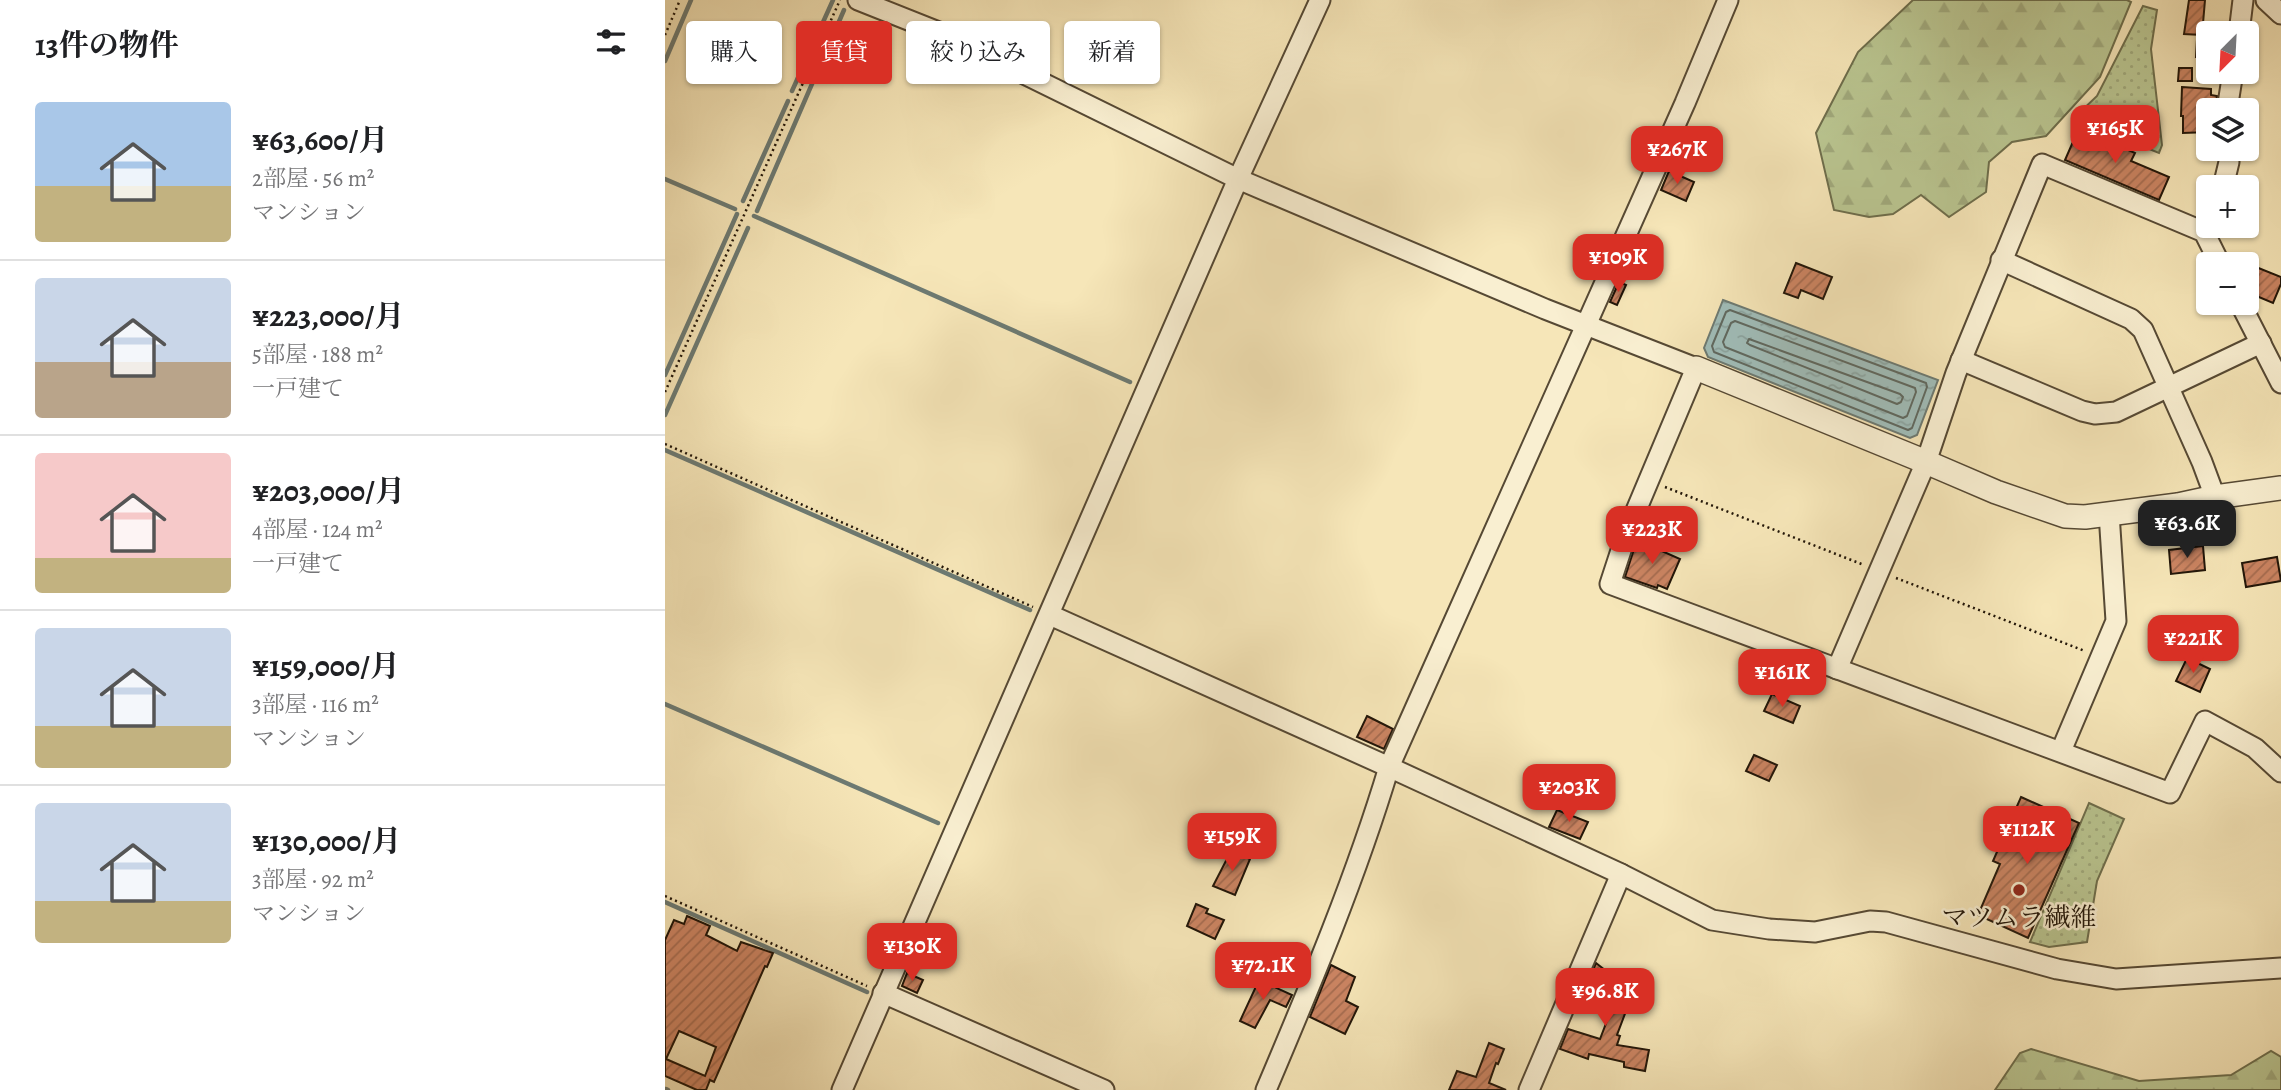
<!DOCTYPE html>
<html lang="ja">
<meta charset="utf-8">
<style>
:root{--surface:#fff;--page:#f2f2f2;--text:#202124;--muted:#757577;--line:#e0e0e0;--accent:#d93025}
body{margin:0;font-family:Alegreya,"Noto Serif JP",serif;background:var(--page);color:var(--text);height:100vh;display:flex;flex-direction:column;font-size:26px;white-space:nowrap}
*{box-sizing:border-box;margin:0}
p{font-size:23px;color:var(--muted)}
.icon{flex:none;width:38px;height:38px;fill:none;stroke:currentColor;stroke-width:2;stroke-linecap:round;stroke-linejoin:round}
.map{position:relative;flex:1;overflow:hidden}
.details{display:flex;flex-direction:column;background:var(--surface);width:665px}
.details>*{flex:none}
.top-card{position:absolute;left:21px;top:21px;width:665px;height:63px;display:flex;gap:14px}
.needle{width:46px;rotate:204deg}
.buttons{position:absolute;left:1531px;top:21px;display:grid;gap:14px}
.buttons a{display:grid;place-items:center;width:63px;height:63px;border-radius:7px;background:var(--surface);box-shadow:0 2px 5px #0004;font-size:35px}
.price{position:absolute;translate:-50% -60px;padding:0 16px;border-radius:14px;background:var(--accent);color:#fff;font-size:23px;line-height:46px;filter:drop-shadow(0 2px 4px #0008)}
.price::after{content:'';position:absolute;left:50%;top:42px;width:21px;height:16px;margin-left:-10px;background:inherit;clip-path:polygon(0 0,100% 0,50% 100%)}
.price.selected{background:#222;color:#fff}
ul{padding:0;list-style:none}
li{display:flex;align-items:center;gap:21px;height:175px;padding:0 35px}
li+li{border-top:2px solid var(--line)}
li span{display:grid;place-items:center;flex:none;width:196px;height:140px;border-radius:7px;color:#555}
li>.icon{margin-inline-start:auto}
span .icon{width:84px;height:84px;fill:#fffc;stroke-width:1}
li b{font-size:30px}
h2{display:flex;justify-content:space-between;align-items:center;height:84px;padding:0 35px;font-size:30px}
.chip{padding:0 24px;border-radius:7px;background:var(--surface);box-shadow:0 2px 5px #0004;font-size:24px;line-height:63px}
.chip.selected{background:var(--accent);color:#fff}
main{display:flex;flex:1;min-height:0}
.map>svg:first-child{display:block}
.grass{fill:url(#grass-dots);stroke:#6e6e4c;stroke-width:2}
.forest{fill:url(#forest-firs);stroke:#6e6e4c;stroke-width:2}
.water{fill:url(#water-ripples);stroke:#6d7a72;stroke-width:2}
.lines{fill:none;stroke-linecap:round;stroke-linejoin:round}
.shore{stroke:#606960;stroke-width:2}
.stream{stroke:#6d7a72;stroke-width:4.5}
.building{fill:url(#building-hatch);stroke:#211508;stroke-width:2;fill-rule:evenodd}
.minor-casing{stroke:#564934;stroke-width:23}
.tertiary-casing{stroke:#564934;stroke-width:26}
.path{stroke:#211508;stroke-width:2.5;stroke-dasharray:2 3.5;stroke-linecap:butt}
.minor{stroke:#f9efd1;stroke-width:19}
.tertiary{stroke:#f9efd1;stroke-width:23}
.poi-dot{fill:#8f2418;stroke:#f9efd1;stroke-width:2.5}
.labels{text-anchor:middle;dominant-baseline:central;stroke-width:5;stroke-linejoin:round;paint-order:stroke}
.poi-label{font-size:26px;fill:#211508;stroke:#f9efd1}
</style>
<main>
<section class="details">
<h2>13件の物件<svg class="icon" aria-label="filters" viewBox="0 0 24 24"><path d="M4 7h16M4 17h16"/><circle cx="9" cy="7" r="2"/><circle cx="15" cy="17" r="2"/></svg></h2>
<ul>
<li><span style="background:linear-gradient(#a9c7e8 60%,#c2b280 0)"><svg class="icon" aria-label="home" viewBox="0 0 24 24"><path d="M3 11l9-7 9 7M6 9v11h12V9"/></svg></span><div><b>¥63,600/月</b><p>2部屋 · 56 m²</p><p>マンション</p></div></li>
<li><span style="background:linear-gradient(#c9d6e8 60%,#b9a48a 0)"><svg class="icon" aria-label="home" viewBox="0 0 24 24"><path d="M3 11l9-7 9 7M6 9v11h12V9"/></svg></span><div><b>¥223,000/月</b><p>5部屋 · 188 m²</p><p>一戸建て</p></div></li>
<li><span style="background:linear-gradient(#f6c9c9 75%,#c2b280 0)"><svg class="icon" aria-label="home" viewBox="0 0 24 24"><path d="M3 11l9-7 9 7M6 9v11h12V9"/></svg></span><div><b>¥203,000/月</b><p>4部屋 · 124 m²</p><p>一戸建て</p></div></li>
<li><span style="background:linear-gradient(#c9d6e8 70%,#c2b280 0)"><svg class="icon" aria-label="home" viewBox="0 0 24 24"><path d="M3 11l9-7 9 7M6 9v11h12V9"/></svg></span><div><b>¥159,000/月</b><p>3部屋 · 116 m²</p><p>マンション</p></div></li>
<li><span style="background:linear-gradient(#c9d6e8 70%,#c2b280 0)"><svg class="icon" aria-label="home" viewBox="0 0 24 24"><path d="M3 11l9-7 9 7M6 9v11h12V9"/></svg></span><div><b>¥130,000/月</b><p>3部屋 · 92 m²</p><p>マンション</p></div></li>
</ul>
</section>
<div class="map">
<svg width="1616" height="1090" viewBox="0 0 1616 1090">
<defs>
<pattern id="grass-dots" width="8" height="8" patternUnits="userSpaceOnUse" patternTransform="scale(1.75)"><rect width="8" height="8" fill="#bac691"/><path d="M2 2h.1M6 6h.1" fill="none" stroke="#a0a97c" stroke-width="1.8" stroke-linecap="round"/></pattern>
<pattern id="forest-firs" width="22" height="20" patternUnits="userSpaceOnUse" patternTransform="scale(1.75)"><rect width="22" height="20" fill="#bac691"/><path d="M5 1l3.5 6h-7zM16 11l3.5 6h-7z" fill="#a0a97c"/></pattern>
<pattern id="water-ripples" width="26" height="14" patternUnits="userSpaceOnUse" patternTransform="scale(1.75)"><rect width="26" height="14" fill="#a0bdb9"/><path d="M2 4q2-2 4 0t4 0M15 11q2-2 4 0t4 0" fill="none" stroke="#8aa29e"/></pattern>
<pattern id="building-hatch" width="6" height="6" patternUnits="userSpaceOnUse" patternTransform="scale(1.75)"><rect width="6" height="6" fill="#cb8462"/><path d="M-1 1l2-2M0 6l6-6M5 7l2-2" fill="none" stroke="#a46b4f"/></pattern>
</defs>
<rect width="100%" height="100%" fill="#f6e6b8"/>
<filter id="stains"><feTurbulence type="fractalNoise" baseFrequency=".00286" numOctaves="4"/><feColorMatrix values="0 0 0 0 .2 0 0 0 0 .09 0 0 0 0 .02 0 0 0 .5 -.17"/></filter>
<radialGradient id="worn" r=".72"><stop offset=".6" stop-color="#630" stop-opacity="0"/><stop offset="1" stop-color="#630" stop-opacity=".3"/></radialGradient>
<!-- grass -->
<g class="grass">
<polygon points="1478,6 1492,10 1486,49 1497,145 1494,153 1408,119 1432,96"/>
<polygon points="1424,803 1459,819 1432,881 1422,942 1384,947 1365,942"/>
</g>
<!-- forest -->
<g class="forest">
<polygon points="1248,0 1462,0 1466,2 1435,77 1381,136 1347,142 1324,162 1321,192 1284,217 1256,195 1228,214 1204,217 1169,210 1151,133 1193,52"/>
<polygon points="1366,1049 1474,1081 1566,1075 1606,1051 1616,1057 1616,1090 1330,1090 1355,1053"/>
</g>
<!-- water -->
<polygon class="water" points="1058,300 1273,380 1252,435 1245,438 1043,357 1039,348"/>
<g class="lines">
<!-- shore -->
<g class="shore">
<polygon points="1065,310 1261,383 1262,387 1247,428 1243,430 1049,352 1047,346 1061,312"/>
<polygon points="1070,321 1250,388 1251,392 1242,416 1238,418 1060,347 1058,342 1066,323"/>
<polygon points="1084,339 1235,394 1238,397 1236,402 1232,404 1085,345 1082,343"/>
</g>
<!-- stream -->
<g class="stream">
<polyline points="0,61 26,0"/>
<polyline points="127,91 168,0"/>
<polyline points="0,179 70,209"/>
<polyline points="78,201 123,101"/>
<polyline points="92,211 179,10"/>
<polyline points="89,216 465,382"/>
<polyline points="0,375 72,214"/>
<polyline points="0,415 83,228"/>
<polyline points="0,450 365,610"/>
<polyline points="0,704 273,823"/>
<polyline points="0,902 202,992"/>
<polyline points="1,1089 3,1090"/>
</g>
</g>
<!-- building -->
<g class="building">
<polygon points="1524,0 1540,0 1537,35 1519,34"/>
<polygon points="1532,39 1544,40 1544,58 1531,57"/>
<polygon points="1514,68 1527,68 1527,81 1513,81"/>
<polygon points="1517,87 1546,89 1546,95 1552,96 1550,110 1544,110 1544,132 1518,133 1518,116 1516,116"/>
<polygon points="1414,128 1428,133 1425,140 1447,150 1450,144 1470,153 1466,161 1504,177 1494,200 1400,160"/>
<polygon points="1004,171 1029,182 1021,201 996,190"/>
<polygon points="1131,263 1167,277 1158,299 1136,290 1133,298 1119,293"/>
<polygon points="1586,265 1616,277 1616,284 1608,303 1582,292 1582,274"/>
<polygon points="954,282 961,285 952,305 945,302"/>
<polygon points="972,540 1015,559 1002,589 993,585 992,588 960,577"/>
<polygon points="1538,546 1540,570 1506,574 1504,550"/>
<polygon points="1612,557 1616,581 1581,587 1577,563"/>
<polygon points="1522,658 1545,669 1535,692 1511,681"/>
<polygon points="1107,694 1135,706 1128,723 1099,711"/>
<polygon points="702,716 728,729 719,749 692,737"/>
<polygon points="1089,755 1112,765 1104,781 1081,771"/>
<polygon points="1356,797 1414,823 1363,938 1313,915 1335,864 1328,861"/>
<polygon points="892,810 923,822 915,839 884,827"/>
<polygon points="566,851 585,859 570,895 548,886"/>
<polygon points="531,904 543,909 541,913 559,920 550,939 522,926"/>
<path d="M22,916L45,926L41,935L72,951L76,942L108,953L102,967L100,966L49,1082L45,1080L41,1090H32L0,1076V940L9,920L19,924ZM14,1031L51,1047L40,1076L1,1059Z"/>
<polygon points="931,963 945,974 936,991 964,1003 952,1035 955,1036 952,1045 984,1050 980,1071 959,1067 959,1062 924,1054 923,1059 895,1049 903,1029 935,1039 945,1013 916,999"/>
<polygon points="666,965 690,977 681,1001 693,1007 680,1034 645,1017"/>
<polygon points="242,973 258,980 252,993 237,986"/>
<polygon points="594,980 627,995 621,1007 605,1000 590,1028 575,1021"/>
<polygon points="824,1043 839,1049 833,1064 831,1063 824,1083 841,1090 784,1090 792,1071 811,1077"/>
</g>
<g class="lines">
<defs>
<g id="minor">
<polyline points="193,0 276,33 573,179 880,309 1031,368 962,532 945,584 1505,793 1540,721 1590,748 1616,772"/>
<polyline points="1601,0 1616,14"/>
<polyline points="1574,33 1578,0"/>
<polyline points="1562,110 1568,72"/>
<polyline points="1558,187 1564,162 1563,149"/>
<polyline points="1336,260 1466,319 1478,330 1537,462 1550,497"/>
<polyline points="1575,303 1616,383"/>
<polyline points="1296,360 1417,411 1430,414 1451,412 1596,343"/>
<polyline points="385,615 724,767 956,874 1047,920 1104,929 1150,932 1205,921 1221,922 1392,969 1451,979 1616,968"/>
<polyline points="1172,669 1261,462 1291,373 1377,164 1539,232 1555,264"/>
<polyline points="1396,751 1451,621 1444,513"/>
<polyline points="218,993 439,1090"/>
<polyline points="177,1090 573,179 655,0"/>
<path d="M601,1090C646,984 691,877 724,767L1020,103L1063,0"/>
<polyline points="864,1090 956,874"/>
</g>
<polyline id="tertiary" points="1031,368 1261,462 1331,492 1400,516 1420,517 1513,505 1550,497 1616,488"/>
</defs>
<!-- minor casing -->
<use href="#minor" class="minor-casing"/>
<!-- tertiary casing -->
<use href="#tertiary" class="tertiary-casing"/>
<!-- path -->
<g class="path">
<polyline points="0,35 15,0"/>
<polyline points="0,392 175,0"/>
<polyline points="0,444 368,607"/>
<polyline points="1000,487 1199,565"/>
<polyline points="1231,578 1420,651"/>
<polyline points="0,896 202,986"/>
</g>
<!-- minor -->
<use href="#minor" class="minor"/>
<!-- tertiary -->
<use href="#tertiary" class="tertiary"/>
</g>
<!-- markers -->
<circle class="poi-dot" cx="1354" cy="890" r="7"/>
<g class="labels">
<!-- poi labels -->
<g class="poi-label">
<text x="1354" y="917">マツムラ繊維</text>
</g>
</g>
<rect width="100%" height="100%" filter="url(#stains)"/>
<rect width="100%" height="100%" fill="url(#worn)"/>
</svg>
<div class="buttons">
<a><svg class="needle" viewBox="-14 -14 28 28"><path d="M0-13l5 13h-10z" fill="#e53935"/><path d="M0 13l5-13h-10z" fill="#757577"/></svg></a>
<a><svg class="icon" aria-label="layers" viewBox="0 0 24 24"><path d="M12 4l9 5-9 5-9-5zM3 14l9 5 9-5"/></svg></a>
<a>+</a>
<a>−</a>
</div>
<b class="price" style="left:1450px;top:165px">¥165K</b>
<b class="price" style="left:1012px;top:186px">¥267K</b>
<b class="price" style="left:953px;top:294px">¥109K</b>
<b class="price selected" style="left:1522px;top:560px">¥63.6K</b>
<b class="price" style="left:987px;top:566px">¥223K</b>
<b class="price" style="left:1528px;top:675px">¥221K</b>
<b class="price" style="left:1117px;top:709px">¥161K</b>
<b class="price" style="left:904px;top:824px">¥203K</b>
<b class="price" style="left:1362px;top:866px">¥112K</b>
<b class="price" style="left:567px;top:873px">¥159K</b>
<b class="price" style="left:247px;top:983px">¥130K</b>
<b class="price" style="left:598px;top:1002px">¥72.1K</b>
<b class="price" style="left:940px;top:1028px">¥96.8K</b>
<div class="top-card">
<a class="chip">購入</a>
<a class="chip selected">賃貸</a>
<a class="chip">絞り込み</a>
<a class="chip">新着</a>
</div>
</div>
</main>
